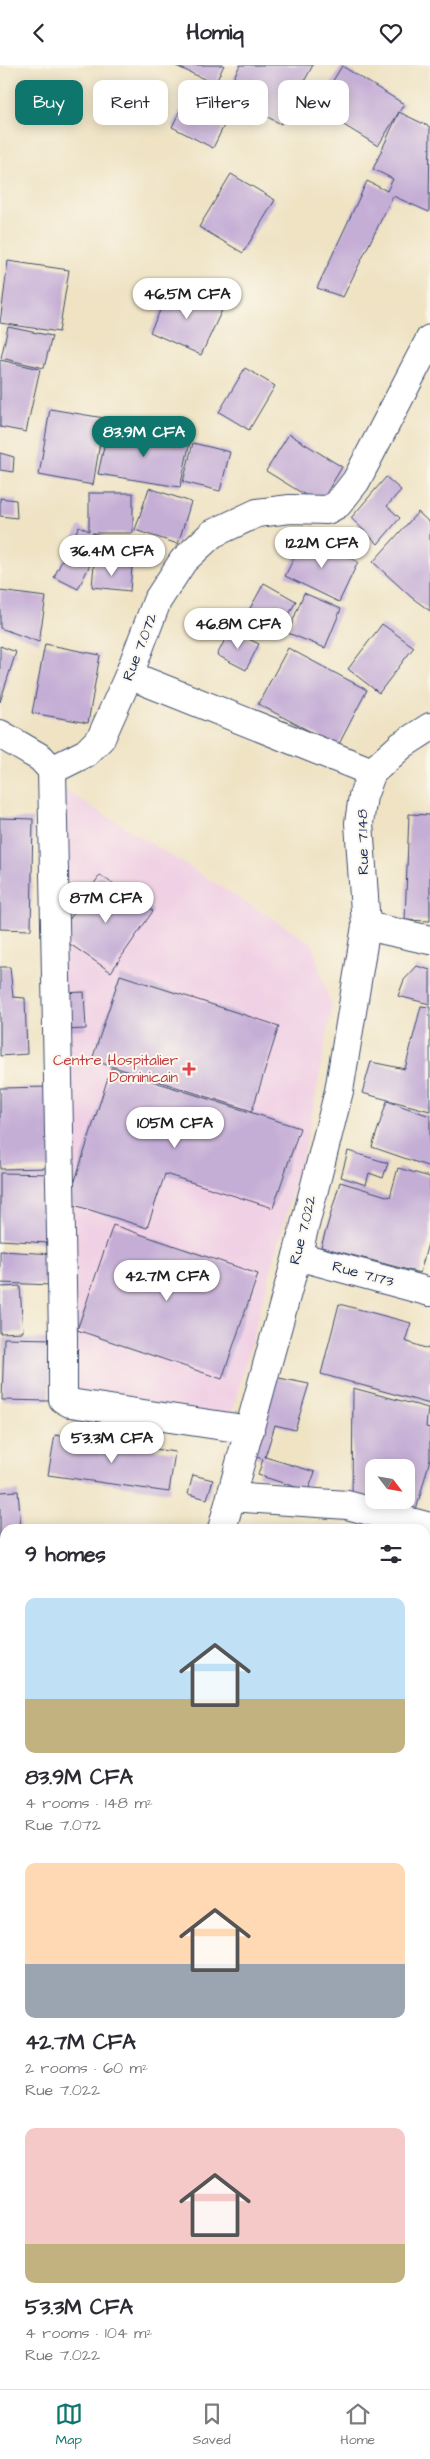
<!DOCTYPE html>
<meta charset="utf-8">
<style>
:root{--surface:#fff;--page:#f7f7f7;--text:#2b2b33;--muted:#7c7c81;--line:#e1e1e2;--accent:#0f766e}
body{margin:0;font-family:"Architects Daughter",sans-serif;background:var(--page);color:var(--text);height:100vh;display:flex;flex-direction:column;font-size:19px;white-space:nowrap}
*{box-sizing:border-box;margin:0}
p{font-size:16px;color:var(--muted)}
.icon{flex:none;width:28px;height:28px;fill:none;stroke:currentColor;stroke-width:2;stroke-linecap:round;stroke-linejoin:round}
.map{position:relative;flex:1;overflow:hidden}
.panel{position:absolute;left:0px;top:1459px;width:430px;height:866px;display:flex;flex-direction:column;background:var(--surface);border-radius:15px 15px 0 0;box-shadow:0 2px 12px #0003}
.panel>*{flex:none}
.banner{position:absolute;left:15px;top:15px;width:400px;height:45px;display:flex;gap:10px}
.needle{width:32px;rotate:121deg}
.tools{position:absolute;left:365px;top:1394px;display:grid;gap:10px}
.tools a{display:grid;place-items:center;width:50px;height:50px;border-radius:10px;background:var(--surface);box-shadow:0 2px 12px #0003;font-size:25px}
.price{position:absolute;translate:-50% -42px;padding:0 11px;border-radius:18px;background:#fff;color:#222;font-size:16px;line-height:32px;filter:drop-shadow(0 1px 2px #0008)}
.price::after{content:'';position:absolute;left:50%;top:30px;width:15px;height:11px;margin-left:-8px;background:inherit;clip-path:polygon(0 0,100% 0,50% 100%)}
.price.on{background:var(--accent);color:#fff}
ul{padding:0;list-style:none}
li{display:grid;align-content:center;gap:10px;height:265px;padding:0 25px}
li span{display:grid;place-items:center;height:155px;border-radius:10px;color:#555}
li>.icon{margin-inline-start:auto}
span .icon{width:90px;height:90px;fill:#fffc;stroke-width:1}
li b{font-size:21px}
h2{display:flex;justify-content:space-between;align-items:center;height:60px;padding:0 25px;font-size:21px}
.tag{padding:0 18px;border-radius:10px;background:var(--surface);box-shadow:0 2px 12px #0003;font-size:18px;line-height:45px}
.tag.on{background:var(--accent);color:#fff}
header{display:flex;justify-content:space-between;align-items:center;height:65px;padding:0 25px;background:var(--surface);font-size:22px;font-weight:800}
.tabs{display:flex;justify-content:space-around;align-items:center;height:70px;border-top:1px solid var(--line);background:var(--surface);font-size:14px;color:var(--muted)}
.tabs a{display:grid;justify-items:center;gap:2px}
.tabs .on{color:var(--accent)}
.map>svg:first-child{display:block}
.built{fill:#f0d0e4}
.building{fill:#c5aed6;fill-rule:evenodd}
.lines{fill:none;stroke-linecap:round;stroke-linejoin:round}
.minor-casing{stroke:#3b4a6d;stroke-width:30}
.minor{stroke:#fff;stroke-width:28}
.health-dot{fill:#e0444e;stroke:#fbf7ec;stroke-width:2}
.labels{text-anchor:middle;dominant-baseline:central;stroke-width:4;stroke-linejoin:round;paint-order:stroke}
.street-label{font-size:15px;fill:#1b2f5e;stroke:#fbf7ec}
.health-label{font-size:15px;fill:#be3a42;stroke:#fbf7ec;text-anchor:end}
</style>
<header><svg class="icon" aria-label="back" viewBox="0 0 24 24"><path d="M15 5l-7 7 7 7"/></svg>Homiq<svg class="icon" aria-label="heart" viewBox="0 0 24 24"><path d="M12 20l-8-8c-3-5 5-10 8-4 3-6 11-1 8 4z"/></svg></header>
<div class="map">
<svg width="430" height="2324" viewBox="0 0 430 2324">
<rect width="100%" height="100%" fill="#fbf7ec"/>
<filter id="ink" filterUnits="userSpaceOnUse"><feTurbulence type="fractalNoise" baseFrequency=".02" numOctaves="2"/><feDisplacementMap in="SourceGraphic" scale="10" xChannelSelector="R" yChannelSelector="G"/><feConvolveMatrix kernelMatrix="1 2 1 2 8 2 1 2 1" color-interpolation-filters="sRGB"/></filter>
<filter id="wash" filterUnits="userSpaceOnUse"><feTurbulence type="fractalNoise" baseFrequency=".0096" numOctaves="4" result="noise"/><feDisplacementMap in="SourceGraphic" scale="20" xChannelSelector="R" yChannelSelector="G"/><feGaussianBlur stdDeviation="1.12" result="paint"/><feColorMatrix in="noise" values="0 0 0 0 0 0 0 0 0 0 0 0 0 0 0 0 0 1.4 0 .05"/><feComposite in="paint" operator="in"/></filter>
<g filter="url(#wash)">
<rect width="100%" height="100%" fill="#efe3c4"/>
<!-- built -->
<polygon class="built" points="52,717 312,878 332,943 309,1066 231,1352 66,1334"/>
<g id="blocks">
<!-- building -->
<g class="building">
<polygon points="174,0 224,0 215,19"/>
<polygon points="240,0 313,0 281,59 225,30"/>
<polygon points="342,1 404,39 378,81 316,43"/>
<polygon points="192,21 233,42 213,83 172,62"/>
<polygon points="399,47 430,62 429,147 393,131 343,232 317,223 367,116 387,126 393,114 373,104"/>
<polygon points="231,109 275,135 243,188 199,162"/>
<polygon points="8,196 69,205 59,267 0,258"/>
<polygon points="172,220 223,243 201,290 150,267"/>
<polygon points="8,262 52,271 44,303 1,293"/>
<polygon points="0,295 40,304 26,367 0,362"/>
<polygon points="245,303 275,321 249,365 219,347"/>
<polygon points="50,344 104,353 93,420 39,410"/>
<polygon points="108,363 190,377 180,422 98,409"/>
<polygon points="289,369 342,402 320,439 266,406"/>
<polygon points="193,378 230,387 220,426 183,417"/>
<polygon points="0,388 14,392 13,407 0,405"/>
<polygon points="386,412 401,425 387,441 400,453 378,479 351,453"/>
<polygon points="149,423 191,437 178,479 135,465"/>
<polygon points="89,428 133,428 133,468 92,468 103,473 78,524 54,512 79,461 89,466"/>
<polygon points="0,433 16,435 17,453 0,451"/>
<polygon points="418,447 430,458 430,546 411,532 373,497"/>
<polygon points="305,471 358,497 339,537 285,511"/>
<polygon points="94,499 132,502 130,526 92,522"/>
<polygon points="264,518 296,536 280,567 247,549"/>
<polygon points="0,526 46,532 39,577 0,563"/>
<polygon points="304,528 341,544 325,583 288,568"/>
<polygon points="382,559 414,582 379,628 348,604"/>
<polygon points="230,565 259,579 246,605 217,590"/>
<polygon points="45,579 100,590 88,658 32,648"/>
<polygon points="0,581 16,587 0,637"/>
<polygon points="288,583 367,625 338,681 258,639"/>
<polygon points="409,749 430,750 430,856 405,855"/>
<polygon points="0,753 33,754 31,865 0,864"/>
<polygon points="100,810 153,846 111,907 58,871"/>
<polygon points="417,901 430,905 430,939 398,931 404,915"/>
<polygon points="0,902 10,902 13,932 25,933 27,989 0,991"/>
<polygon points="120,910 279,961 252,1046 92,995"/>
<polygon points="84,927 86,964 65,965 62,928"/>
<polygon points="421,941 430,942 430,1046 362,1028 371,997 405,1004"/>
<polygon points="111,1003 300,1063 273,1143 165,1109 147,1163 68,1138"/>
<polygon points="49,1022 51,1103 0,1104 0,1023"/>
<polygon points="387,1036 430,1051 430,1102 372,1082"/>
<polygon points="348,1086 388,1098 383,1113 369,1108 366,1120 341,1112"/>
<polygon points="398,1103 430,1112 430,1171 420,1208 321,1182 340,1117 390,1132"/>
<polygon points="0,1108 57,1109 48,1178 0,1175"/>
<polygon points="113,1160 258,1209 222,1314 77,1265"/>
<polygon points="0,1186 54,1189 53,1220 0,1218"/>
<polygon points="20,1221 23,1267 0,1268 0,1222"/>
<polygon points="339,1239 411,1258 405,1276 428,1284 430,1279 430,1339 321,1309"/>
<polygon points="4,1273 52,1274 49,1336 2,1335"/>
<polygon points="274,1312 309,1319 295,1365 275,1360 265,1392 315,1407 308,1426 258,1410 263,1394 250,1390"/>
<path d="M353,1323L428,1343L426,1362L430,1363V1394L415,1449L352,1432ZM374,1402H406V1435H374Z"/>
<polygon points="55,1370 175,1387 169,1427 48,1410"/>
<polygon points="193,1410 213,1415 207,1434 188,1429"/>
<polygon points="18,1426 21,1464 5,1464 5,1483 0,1484 0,1427"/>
<polygon points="425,1512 430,1514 428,1576 425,1575"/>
<polygon points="0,1591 5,1592 5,1667 0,1666"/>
<polygon points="0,1668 5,1669 5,1736 1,1755"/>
<polygon points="430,1674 430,1700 425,1700 425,1675"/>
<polygon points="425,1709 430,1709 430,1817 425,1818"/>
<polygon points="0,1818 5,1820 5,1876 0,1874"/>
<polygon points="430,1853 430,1912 425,1897 425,1854"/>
<polygon points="5,1909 5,1973 0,1980 0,1916"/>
<polygon points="430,1924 430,2068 425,2068 425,1926"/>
<polygon points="5,2063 5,2118 0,2116 0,2075"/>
<rect x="425" y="2110" width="5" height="182"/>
<polygon points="0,2182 5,2185 5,2258 0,2268"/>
<polygon points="89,2320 119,2320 124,2324 85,2324"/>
<polygon points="207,2320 259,2320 263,2324 204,2324"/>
</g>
</g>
</g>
<g filter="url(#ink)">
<use href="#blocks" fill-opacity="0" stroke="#3b4a6d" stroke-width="1"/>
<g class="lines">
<defs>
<g id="minor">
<polyline points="129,610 372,707"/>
<polyline points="0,669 41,693 52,705 63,1271 63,1334 70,1338 250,1365"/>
<polyline points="52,705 86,688 101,673 129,610 157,536 183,496 212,469 257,448 290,444 327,445 338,439 356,416 430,274"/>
<polyline points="366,861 430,875"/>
<polyline points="297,1191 430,1227"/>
<polyline points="231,1432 347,1440 430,1462"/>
<polyline points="222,1464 297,1191 339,1026 366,861 359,758 363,731 372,707 402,680 430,662"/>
<polyline points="0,1545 5,1545"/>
<polyline points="0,1807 5,1809"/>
<polyline points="425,1831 430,1830"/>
<polyline points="425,2084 430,2084"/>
<polyline points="0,2152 5,2155"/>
<polyline points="321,2320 328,2324"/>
<polyline points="38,2324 41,2320"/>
</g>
</defs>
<!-- minor casing -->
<use href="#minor" class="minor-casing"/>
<!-- minor -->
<use href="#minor" class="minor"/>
</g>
</g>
<!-- markers -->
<path class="health-dot" d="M186.5 996.5h5v5h5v5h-5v5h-5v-5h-5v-5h5z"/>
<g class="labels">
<!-- street labels -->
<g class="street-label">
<text transform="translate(140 582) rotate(-69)">Rue 7.072</text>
<text transform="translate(363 777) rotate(-91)">Rue 7.148</text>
<text transform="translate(303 1165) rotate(-76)">Rue 7.022</text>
<text transform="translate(363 1209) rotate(15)">Rue 7.173</text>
</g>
<!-- health labels -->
<g class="health-label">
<text x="178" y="995">Centre Hospitalier<tspan x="178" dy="17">Dominicain</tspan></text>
</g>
</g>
</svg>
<div class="tools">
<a><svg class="needle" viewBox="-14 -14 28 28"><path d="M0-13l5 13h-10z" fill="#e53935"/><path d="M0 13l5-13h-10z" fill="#7c7c81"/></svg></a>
</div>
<b class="price" style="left:187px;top:255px">46.5M CFA</b>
<b class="price on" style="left:144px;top:393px">83.9M CFA</b>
<b class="price" style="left:322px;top:504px">122M CFA</b>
<b class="price" style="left:112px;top:512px">36.4M CFA</b>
<b class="price" style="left:238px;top:585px">46.8M CFA</b>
<b class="price" style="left:106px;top:859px">87M CFA</b>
<b class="price" style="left:175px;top:1084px">105M CFA</b>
<b class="price" style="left:167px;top:1237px">42.7M CFA</b>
<b class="price" style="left:112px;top:1399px">53.3M CFA</b>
<div class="banner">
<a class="tag on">Buy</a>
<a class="tag">Rent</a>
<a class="tag">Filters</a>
<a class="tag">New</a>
</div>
<section class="panel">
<h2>9 homes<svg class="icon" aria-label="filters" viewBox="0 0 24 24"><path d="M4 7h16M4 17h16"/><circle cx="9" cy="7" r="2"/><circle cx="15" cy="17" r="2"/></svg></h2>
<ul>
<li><span style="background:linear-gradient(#bfe0f5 65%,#c2b280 0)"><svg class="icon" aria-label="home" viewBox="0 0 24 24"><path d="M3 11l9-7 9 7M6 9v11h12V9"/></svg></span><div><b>83.9M CFA</b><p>4 rooms · 148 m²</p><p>Rue 7.072</p></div></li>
<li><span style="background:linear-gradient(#ffd9b3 65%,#9aa5b1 0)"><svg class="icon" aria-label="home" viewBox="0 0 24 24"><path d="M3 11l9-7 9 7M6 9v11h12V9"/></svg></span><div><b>42.7M CFA</b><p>2 rooms · 60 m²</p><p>Rue 7.022</p></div></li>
<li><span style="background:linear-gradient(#f6c9c9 75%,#c2b280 0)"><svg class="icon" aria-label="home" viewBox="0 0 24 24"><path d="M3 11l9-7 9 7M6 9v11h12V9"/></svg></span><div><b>53.3M CFA</b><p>4 rooms · 104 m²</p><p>Rue 7.022</p></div></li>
</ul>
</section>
</div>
<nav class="tabs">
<a class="on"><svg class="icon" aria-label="map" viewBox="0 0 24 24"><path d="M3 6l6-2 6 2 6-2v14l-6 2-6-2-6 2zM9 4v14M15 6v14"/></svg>Map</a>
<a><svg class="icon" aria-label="saved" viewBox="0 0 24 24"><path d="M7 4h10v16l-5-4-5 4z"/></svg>Saved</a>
<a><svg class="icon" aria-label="home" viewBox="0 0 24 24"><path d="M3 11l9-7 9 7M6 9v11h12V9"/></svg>Home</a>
</nav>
